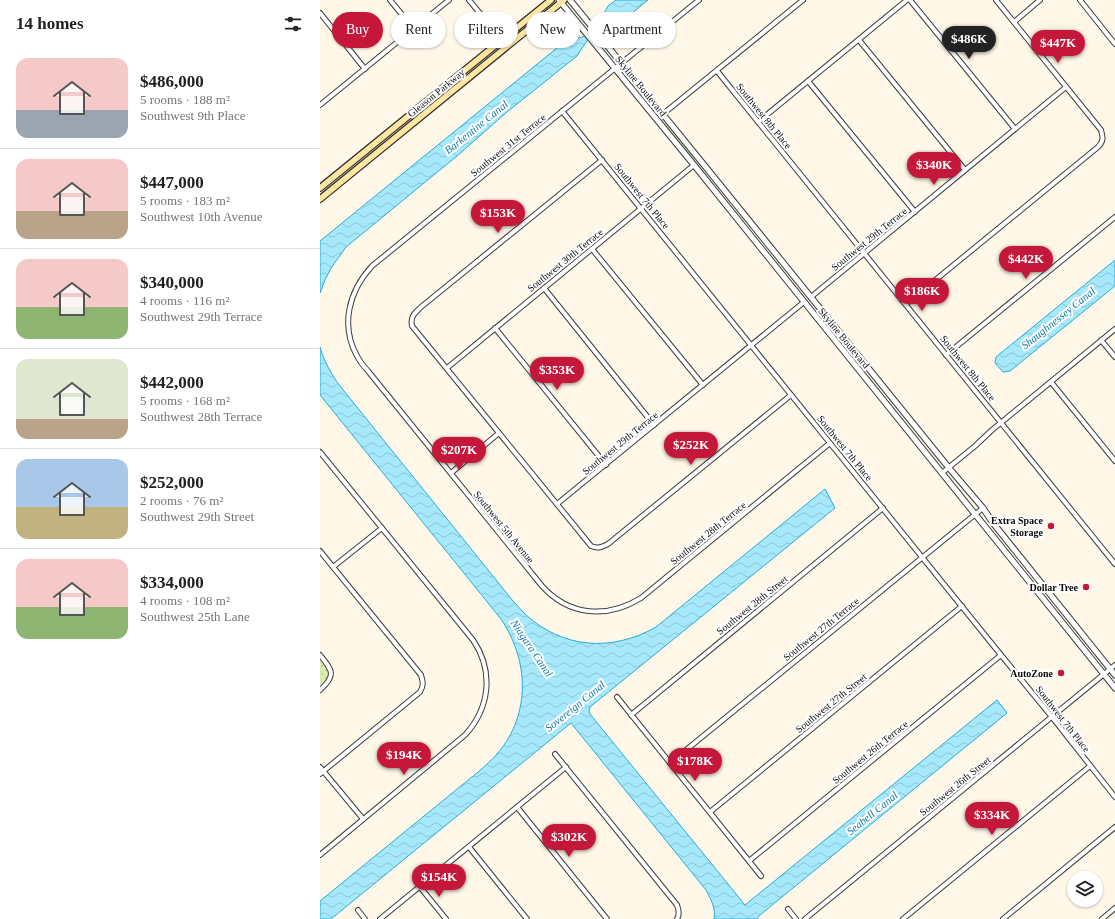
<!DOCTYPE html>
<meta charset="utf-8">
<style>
:root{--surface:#fff;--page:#f2f2f2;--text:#202124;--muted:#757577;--line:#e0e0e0;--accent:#c51739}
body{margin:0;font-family:"Times New Roman",serif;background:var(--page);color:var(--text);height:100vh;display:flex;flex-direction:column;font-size:15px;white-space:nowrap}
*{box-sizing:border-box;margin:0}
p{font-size:13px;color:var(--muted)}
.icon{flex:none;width:22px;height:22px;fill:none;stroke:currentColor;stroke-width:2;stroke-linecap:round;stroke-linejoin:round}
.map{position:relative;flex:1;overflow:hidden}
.details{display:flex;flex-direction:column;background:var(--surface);width:320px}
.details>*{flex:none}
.banner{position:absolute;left:12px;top:12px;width:380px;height:36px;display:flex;gap:8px}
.buttons{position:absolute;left:747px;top:871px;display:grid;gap:8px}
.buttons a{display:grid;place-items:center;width:36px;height:36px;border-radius:50%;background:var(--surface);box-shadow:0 1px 3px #0004;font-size:20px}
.price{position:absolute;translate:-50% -34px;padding:0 9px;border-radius:14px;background:var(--accent);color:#fff;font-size:13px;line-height:26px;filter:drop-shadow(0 1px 2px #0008)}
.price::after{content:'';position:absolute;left:50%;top:24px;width:12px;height:9px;margin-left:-6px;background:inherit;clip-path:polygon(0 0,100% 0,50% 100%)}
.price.active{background:#222;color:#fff}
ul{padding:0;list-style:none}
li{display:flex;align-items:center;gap:12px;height:100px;padding:0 16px}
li+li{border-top:1px solid var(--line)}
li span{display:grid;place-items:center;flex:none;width:112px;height:80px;border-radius:12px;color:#555}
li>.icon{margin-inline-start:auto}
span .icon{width:48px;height:48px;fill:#fffc;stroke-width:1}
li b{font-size:17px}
h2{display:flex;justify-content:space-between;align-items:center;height:48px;padding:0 16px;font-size:17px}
.pill{padding:0 14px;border-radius:18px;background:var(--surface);box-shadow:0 1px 3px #0004;font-size:14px;line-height:36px}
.pill.active{background:var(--accent);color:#fff}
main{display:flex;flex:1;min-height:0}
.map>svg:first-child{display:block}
.grass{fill:#d7ecad}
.park{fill:url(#park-dots)}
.water{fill:url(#water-waves);stroke:#26add9}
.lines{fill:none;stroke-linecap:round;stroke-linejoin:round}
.minor-casing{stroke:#3d3d3d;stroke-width:6}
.tertiary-casing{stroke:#3d3d3d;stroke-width:7}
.secondary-casing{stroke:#2c2c2c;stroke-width:8}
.minor{stroke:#fff;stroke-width:4}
.tertiary{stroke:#fff;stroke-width:5}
.secondary{stroke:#ffe7a2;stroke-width:5.5}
.poi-dot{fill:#c51739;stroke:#fff;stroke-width:1.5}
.labels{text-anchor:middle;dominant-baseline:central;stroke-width:4;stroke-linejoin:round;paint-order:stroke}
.street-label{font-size:10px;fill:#0a0a0a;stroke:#fff}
.poi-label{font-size:10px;font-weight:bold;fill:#0a0a0a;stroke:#fff;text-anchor:end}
.water-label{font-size:11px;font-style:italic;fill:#0a78a5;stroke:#fff}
</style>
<main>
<section class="details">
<h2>14 homes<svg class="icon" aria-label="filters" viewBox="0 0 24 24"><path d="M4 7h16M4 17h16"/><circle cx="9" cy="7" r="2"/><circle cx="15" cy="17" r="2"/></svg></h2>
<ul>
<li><span style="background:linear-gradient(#f6c9c9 65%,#9aa5b1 0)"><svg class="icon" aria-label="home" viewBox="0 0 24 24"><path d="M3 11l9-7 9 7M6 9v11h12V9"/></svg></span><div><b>$486,000</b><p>5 rooms · 188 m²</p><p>Southwest 9th Place</p></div></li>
<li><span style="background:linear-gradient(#f6c9c9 65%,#b9a48a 0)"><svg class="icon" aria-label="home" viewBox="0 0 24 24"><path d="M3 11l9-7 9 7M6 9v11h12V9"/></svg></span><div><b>$447,000</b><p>5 rooms · 183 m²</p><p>Southwest 10th Avenue</p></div></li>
<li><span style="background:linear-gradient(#f6c9c9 60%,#8fb573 0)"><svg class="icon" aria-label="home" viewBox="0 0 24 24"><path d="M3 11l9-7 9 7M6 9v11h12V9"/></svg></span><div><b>$340,000</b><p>4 rooms · 116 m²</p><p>Southwest 29th Terrace</p></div></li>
<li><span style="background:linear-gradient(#dfe7d0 75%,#b9a48a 0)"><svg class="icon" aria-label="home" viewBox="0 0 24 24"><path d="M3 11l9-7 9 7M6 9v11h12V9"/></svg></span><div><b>$442,000</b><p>5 rooms · 168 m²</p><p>Southwest 28th Terrace</p></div></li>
<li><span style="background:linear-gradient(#a9c7e8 60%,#c2b280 0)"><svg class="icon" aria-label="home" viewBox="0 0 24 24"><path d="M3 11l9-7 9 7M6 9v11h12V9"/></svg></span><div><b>$252,000</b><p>2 rooms · 76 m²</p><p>Southwest 29th Street</p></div></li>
<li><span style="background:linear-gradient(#f6c9c9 60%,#8fb573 0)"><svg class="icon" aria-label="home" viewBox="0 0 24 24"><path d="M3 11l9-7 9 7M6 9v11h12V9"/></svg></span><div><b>$334,000</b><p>4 rooms · 108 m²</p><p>Southwest 25th Lane</p></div></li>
</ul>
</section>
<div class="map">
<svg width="795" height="919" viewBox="0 0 795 919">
<defs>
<pattern id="park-dots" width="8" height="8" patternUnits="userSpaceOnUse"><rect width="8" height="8" fill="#d7ecad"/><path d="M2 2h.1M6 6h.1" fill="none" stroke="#b7c994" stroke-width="1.8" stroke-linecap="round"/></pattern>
<pattern id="water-waves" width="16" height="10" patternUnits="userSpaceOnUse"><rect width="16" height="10" fill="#a6e8fc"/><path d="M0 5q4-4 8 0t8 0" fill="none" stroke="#8ec6d7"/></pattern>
</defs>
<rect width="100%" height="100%" fill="#fff7e7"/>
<!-- grass -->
<g class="grass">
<polygon points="302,69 306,72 336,109 336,112 334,112 304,75 302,71"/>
<polygon points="344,123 349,125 374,157 374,159 370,158 344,126"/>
</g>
<!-- park -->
<polygon class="park" points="0,660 12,674 0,684"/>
<!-- water -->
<g class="water">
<polygon points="296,0 328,0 301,22 278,30 268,39 257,56 187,112 137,156 26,247 11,268 5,280 0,293 0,241 243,43 265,36 276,27 288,6"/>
<polygon points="795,260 795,286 690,371 683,372 675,363 676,357"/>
<path d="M0,347C4,361 11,374 20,386L193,601C197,605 201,610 205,614C243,649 292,652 336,627L505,489L515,508L270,707L269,711L270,714L291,740L425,905L677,700L687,713L440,915L437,919H394C396,908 391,900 386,890L251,723L11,919H0V901L158,772C165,766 172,760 178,753C211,713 209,661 181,619L0,395Z"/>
</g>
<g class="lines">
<defs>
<g id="minor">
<polyline points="70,0 94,29"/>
<polyline points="149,0 187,46"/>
<path d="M379,0L52,266C29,291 20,325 37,356C40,362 44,367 48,371L222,586C249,616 287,619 321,598L510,443"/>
<polyline points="590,0 695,129"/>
<polyline points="760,0 795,44"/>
<polyline points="0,13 45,69"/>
<polyline points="694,22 720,0"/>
<polyline points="539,40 645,170"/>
<polyline points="397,71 795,564"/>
<polyline points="488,81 595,212"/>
<polyline points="0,105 129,0"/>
<polyline points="242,111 681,655 732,717 795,797"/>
<polyline points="343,114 483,0"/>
<polyline points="438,122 587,0"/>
<path d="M282,160L101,307C95,313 90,316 92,326L271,546C278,549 282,547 288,544L471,395"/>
<polyline points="272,249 383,385"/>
<polyline points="224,288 334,425"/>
<polyline points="491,297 746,87"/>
<path d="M586,304L778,147C784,141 783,137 781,130L676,0"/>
<polyline points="175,328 286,465"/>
<polyline points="781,340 795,357"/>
<polyline points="626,355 795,217"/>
<polyline points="127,368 374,165"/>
<polyline points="731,382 795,461"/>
<path d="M0,452L153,640C174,671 170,708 145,735L0,855"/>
<polyline points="131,473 179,433"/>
<polyline points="622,473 655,446 672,430 795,329"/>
<polyline points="237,504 484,302"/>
<path d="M0,551L101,675C103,682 104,685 100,692L0,774"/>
<polyline points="13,567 62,528"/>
<path d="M0,655C12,670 17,675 0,690"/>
<polyline points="297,697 441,876"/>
<polyline points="311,715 563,508"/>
<path d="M235,754L357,905C359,910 360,914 357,919"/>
<polyline points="350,763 663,508"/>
<polyline points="0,767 43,819"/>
<polyline points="197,807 287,919"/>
<polyline points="390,812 642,606"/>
<polyline points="149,847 207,919"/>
<polyline points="429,861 681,655"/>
<polyline points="100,887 126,919"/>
<polyline points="468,909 476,919"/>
<polyline points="38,910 45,919"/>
<polyline points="60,919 246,767"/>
<polyline points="485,919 795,665"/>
<polyline points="583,919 770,766"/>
<polyline points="683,919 795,827"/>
<polyline points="782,919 795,908"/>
</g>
<g id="tertiary">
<polyline points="239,0 374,165 795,688"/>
<polyline points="250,0 380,160 629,468 663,508 673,523 795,675"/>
</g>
<g id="secondary">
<polyline points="0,188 231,0"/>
<polyline points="0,199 244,0"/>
</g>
</defs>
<!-- minor casing -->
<use href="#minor" class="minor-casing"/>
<!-- tertiary casing -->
<use href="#tertiary" class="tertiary-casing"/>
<!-- secondary casing -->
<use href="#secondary" class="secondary-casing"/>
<!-- minor -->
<use href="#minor" class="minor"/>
<!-- tertiary -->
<use href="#tertiary" class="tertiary"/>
<!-- secondary -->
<use href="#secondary" class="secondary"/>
</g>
<!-- markers -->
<g class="poi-dot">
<circle cx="731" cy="526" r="4"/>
<circle cx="766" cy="587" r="4"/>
<circle cx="741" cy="673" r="4"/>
</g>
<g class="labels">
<!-- street labels -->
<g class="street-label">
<text transform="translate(321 86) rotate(51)">Skyline Boulevard</text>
<text transform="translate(116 93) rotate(-39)">Gleason Parkway</text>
<text transform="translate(444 116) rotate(51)">Southwest 8th Place</text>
<text transform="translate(188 145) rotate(-39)">Southwest 31st Terrace</text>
<text transform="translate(322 196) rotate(51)">Southwest 7th Place</text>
<text transform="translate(549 239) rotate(-39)">Southwest 29th Terrace</text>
<text transform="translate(245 260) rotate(-39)">Southwest 30th Terrace</text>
<text transform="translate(524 338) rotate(51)">Skyline Boulevard</text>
<text transform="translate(648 368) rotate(51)">Southwest 8th Place</text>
<text transform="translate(300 443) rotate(-39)">Southwest 29th Terrace</text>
<text transform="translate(525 448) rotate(51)">Southwest 7th Place</text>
<text transform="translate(184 527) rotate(51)">Southwest 5th Avenue</text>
<text transform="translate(388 533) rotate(-39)">Southwest 28th Terrace</text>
<text transform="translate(432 605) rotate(-39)">Southwest 28th Street</text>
<text transform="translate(501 629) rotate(-39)">Southwest 27th Terrace</text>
<text transform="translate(511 703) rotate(-39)">Southwest 27th Street</text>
<text transform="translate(743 719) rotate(52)">Southwest 7th Place</text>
<text transform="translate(550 752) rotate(-39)">Southwest 26th Terrace</text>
<text transform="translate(635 786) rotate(-39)">Southwest 26th Street</text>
</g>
<!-- poi labels -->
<g class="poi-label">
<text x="723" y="520">Extra Space<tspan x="723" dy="12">Storage</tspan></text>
<text x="758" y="587">Dollar Tree</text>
<text x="733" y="673">AutoZone</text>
</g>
<!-- water labels -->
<g class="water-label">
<text transform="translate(156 127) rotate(-39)">Barkentine Canal</text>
<text transform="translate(738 318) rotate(-39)">Shaughnessey Canal</text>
<text transform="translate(212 648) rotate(56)">Niagara Canal</text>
<text transform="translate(255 706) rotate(-39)">Sovereign Canal</text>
<text transform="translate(552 813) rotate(-39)">Seabell Canal</text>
</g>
</g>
</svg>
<div class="buttons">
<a><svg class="icon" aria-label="layers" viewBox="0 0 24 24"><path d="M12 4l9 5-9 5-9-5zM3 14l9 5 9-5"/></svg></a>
</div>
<b class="price active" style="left:649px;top:60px">$486K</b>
<b class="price" style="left:738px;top:64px">$447K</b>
<b class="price" style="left:614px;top:186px">$340K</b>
<b class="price" style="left:178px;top:234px">$153K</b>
<b class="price" style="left:706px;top:280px">$442K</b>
<b class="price" style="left:602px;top:312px">$186K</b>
<b class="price" style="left:237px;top:391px">$353K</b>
<b class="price" style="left:371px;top:466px">$252K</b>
<b class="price" style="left:139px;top:471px">$207K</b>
<b class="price" style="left:84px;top:776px">$194K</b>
<b class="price" style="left:375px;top:782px">$178K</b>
<b class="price" style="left:672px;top:836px">$334K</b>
<b class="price" style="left:249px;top:858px">$302K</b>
<b class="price" style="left:119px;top:898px">$154K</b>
<div class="banner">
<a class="pill active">Buy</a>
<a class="pill">Rent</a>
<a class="pill">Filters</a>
<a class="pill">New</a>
<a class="pill">Apartment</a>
</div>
</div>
</main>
